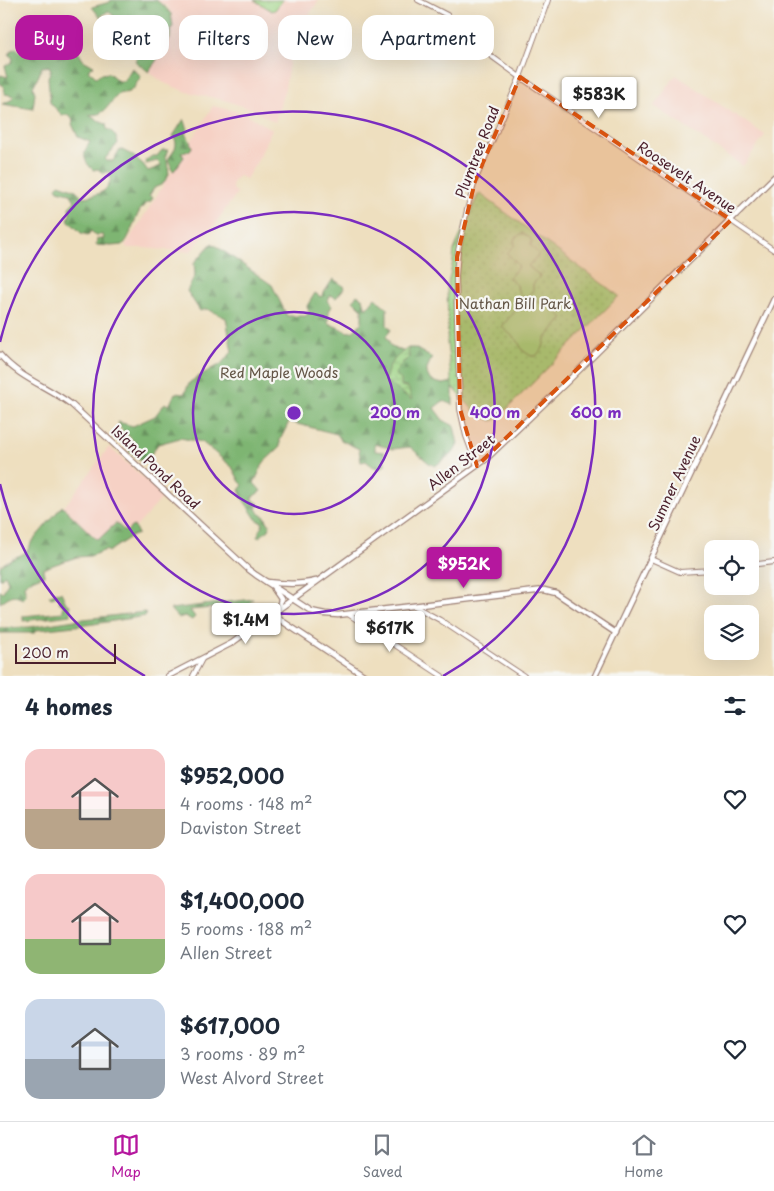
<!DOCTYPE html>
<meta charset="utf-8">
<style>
:root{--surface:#fff;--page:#f6f6f7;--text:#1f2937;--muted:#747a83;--line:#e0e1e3;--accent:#b5179e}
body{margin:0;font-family:"Playpen Sans",sans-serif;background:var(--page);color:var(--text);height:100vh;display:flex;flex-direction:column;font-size:19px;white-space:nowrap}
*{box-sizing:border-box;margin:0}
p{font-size:16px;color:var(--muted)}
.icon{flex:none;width:28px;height:28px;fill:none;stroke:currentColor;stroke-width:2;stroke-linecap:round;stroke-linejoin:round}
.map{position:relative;height:676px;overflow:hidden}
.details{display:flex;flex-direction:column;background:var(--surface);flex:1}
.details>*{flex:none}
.banner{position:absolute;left:15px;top:15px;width:500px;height:45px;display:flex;gap:10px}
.fabs{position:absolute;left:704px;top:540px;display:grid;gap:10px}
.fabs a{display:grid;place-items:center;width:55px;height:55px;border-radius:10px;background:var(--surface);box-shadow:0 5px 20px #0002;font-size:25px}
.scale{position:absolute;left:15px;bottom:12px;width:101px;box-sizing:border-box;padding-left:5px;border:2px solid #4a1f2b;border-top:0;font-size:14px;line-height:18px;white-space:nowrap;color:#4a1f2b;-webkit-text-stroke:4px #f6f6f2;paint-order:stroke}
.price{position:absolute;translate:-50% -42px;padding:0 11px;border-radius:5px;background:#fff;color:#222;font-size:16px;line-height:32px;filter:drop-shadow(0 1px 2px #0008)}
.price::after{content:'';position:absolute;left:50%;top:30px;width:15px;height:11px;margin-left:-8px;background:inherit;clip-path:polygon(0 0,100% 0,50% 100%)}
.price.active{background:var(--accent);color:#fff}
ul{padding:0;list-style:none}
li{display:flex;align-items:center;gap:15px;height:125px;padding:0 25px}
li span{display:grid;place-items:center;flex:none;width:140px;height:100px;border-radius:15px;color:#555}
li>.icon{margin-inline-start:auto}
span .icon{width:60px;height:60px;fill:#fffc;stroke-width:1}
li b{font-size:21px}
h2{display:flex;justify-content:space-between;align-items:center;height:60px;padding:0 25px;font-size:21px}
.pill{padding:0 18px;border-radius:15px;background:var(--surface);box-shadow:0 5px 20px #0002;font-size:18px;line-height:45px}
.pill.active{background:var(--accent);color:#fff}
.tabs{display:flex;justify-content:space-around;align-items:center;height:70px;border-top:1px solid var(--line);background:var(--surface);font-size:14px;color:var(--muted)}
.tabs a{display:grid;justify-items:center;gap:2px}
.tabs .active{color:var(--accent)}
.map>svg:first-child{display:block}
.built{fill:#f6d1c5}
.forest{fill:url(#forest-firs);stroke:#646a4e}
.wetland{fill:url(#wetland-marsh);stroke:#747958}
.park{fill:url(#park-dots);stroke:#747958}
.pitch{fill:#9dd384;stroke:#747958}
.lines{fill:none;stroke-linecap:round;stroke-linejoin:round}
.minor-casing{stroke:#9c7f75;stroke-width:6}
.major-casing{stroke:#9c7f75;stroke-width:7}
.minor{stroke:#fff;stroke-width:4}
.major{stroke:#fff;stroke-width:4.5}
.marked{fill:#d8530f;fill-opacity:0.2;stroke:#d8530f;stroke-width:4;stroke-dasharray:10 6;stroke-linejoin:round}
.ring{fill:none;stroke:#7b2cbf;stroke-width:2.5}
.labels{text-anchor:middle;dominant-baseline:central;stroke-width:4.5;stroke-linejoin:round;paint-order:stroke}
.street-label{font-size:14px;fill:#4a1f2b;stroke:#f6f6f2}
.park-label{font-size:14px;fill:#635546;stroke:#f6f6f2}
.centre{fill:#7b2cbf;stroke:#f6f6f2;stroke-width:2.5}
.ring-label{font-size:15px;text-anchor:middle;font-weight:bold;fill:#7b2cbf;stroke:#f6f6f2;stroke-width:4.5;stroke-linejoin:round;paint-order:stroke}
</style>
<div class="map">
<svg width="774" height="676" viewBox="0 0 774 676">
<defs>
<pattern id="forest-firs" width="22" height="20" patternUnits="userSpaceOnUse" patternTransform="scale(1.25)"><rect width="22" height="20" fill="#7eb572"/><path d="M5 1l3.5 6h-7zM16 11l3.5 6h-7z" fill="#69935e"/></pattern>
<pattern id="wetland-marsh" width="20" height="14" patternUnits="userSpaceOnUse" patternTransform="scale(1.25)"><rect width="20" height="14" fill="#9dd384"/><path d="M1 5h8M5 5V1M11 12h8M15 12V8" fill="none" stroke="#89b572"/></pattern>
<pattern id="park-dots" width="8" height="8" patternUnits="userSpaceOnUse" patternTransform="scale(1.25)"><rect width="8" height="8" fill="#9dd384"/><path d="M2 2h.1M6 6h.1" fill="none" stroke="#89b572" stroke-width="1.8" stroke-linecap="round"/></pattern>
</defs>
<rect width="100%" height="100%" fill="#f6f6f2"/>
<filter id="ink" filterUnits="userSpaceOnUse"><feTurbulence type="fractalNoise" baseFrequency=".02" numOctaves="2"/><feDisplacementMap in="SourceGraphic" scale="10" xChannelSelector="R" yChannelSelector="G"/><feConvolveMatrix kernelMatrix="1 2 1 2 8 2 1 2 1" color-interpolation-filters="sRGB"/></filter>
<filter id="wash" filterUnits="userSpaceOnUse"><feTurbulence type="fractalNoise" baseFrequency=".0096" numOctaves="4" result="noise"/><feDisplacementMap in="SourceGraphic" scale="20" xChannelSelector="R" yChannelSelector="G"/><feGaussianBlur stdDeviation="1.12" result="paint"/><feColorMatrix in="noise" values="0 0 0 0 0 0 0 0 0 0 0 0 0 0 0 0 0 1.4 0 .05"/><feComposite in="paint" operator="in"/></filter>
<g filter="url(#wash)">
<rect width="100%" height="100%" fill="#eedfbf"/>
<!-- built -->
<g class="built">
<polygon points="157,0 319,0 307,18 297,37 290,58 285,88 275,122 251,109 224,100 187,92 164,83 149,72 170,39 173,26 171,14 168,7"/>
<polygon points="676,75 765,135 743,166 654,106"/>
<polygon points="213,106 231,110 249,116 272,129 258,160 246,179 239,176 233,181 232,188 237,193 215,224 190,252 143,248 128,248 125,246"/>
<polygon points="109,447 164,496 130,534 119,523 99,541 64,507"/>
</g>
<!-- forest -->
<g class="forest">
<polygon points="111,0 156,0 164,6 171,14 173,26 171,32 170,39 149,72 135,61 144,49 142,46 137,46 128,39 128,35 119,25 114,26 108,21 114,16 108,11 100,17 92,7 110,2"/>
<path d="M34,16L49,23L53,32L58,30L61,34L60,38L68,44L72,42L83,60L94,66L88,70L96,77L100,74L109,73L118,81H124L132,68L141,76C135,85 132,96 120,92L105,110L99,114L89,115L98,121L106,124L107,129C114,132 116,136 118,143L105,159L107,161H113L120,149L132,155L143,164L148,171L161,166L160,164L157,161L146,164L145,161L152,156H157L162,150H168L165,157L167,160L169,174L163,184L154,188L149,196L153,198L150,202H148C134,211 134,233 123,245L111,246L96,245L97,239H104L103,235H95L91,231L88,235L81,233L68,220L70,214L69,207L75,201L70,193L58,190L56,187L59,184L76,190L83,197C99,195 115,190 109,171L103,174L98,169L93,170C83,160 82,154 90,142L78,137L72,124L73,121L70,115H62L53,106L50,102L48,77L51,70L49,66L42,67L39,75L33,87L35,93L33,109L2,104L11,100L14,96L5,94L4,87L0,84V75L8,77L5,66L12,62L13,58L9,55L12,50L16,48L26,57L31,53V46L23,38L25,36L37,40L44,34L46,28L33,18Z"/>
<path d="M184,119L188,129L185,134L189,139L192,147C190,152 186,152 181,152L184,157L174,171L171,169V166L168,159C173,152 180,145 173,136Z"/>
<path d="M212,243L272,285L287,316H306L309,312L307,306L315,293L321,297L333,279L345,287L336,298L331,295L327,301L332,306L329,311L328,323L348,332L354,331L362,322V309L353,300L357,295L363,299L366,309L375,298L387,308V325L391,330L386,336L391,347L403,351L390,365L385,381L401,386L395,374L403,362L409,358L408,348H415L432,358C427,368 424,371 431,381L443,384L453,382V405L443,401L434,408L443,420L454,426L458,444L454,452L435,466L429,463L410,447L393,449L375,444V451L384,452L385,465L380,469L372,466L366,461L361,462L359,449L341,440L337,434L289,422L280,440V447L264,462L254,483L261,491L251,498L259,504L256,508L258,512L265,517L270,526L269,530L259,537H257L263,523L256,519L243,499L239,490L243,485L240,482L232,467L202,442L180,438L158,444L145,463L129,452L135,443C129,434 121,433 118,422L133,426L155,416L165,403L169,406L175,393L184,394L190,382L211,369L220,365L232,352L226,318L207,309L200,311L187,291L195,275L194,263Z"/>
<path d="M62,506L95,538L99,539L116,523L126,532L131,527L134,526L138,534L132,536L108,552L106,550L90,556L77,557L56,564L43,569L44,575L29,581L24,585L26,596L23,599L13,595L7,598L0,603V591L3,592L8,582L5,575L0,579V566C4,564 7,561 11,559C20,555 28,554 31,543Z"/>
<polygon points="61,592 66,603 70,605 71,615 23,621 23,616 63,612 63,605 59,602 60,600 58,596 51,598 49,596 55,593"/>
<polygon points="253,599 247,606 237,605 224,612 219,605 213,608 190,610 195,617 192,620 185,616 178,618 170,609"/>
<polygon points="145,612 146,616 94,624 37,630 35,633 0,633 0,628 30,627 75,620"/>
</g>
<!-- wetland -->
<path class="wetland" d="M408,348L409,358L403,362L395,374L401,380V386L408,387L412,400L385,381C386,377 388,369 390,365C393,360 403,351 408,348Z"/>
<!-- park -->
<polygon class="park" points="479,193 619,296 497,419 492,421 477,414 452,386 447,343 448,324 447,288 453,261 454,250"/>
<!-- pitch -->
<g class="pitch">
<polygon points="254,0 283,0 275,10 272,11"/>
<polygon points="521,234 524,234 531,239 531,246 539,254 528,266 540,276 533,284 533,290 526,297 523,297 518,291 517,285 509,278 519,266 507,253 515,245 514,239"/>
<path d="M534,301C546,303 554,310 563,318L545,339L543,348L536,356H531L522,350L518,341L502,327C509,316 521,305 534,301Z"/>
</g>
</g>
<g filter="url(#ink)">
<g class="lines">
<defs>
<g id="minor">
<polyline points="418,0 447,15 487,53 520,77 774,250"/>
<polyline points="477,466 466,436 460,409 457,318 456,276 458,251 467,210 475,181 520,77 548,0"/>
<polyline points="651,559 680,572 712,570"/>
<polyline points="750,565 774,562"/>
<polyline points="414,606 440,620 524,676"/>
<polyline points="348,614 442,676"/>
<polyline points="193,676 202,659"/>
</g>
<g id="major">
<path d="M0,355C19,378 49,387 72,405L248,569L256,575L311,611L325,614L338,615L544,590L556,593L616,633"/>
<path d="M267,582C283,584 300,585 316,581"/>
<polyline points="274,589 281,599 278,611"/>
<polyline points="278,611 278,616 282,621 365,676"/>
<polyline points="168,676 232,643 485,460 569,380 774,177"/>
<polyline points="595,676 774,299"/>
</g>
</defs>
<!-- minor casing -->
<use href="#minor" class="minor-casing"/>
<!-- major casing -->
<use href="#major" class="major-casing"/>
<!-- minor -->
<use href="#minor" class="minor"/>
<!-- major -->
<use href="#major" class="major"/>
</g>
</g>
<!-- marked area -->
<path class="marked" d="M520,77L731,220L477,466L460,409L457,257L475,181Z"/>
<!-- distance rings -->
<g class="ring">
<circle cx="294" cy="413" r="101"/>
<circle cx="294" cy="413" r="201"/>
<path d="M145 676A302 302 0 0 1 0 484M0 342A302 302 0 1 1 443 676"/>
</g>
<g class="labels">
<!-- street labels -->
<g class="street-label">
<text transform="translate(477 152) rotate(-69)">Plumtree Road</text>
<text transform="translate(687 177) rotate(34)">Roosevelt Avenue</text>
<text transform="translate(461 462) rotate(-38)">Allen Street</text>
<text transform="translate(156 467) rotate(43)">Island Pond Road</text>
<text transform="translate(674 483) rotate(-65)">Sumner Avenue</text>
</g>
<!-- park labels -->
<g class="park-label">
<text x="515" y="303">Nathan Bill Park</text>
<text x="279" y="372">Red Maple Woods</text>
</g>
</g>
<circle cx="294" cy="413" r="8" class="centre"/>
<g class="ring-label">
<text x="395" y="418">200 m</text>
<text x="495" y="418">400 m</text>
<text x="596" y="418">600 m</text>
</g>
</svg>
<div class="fabs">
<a><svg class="icon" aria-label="locate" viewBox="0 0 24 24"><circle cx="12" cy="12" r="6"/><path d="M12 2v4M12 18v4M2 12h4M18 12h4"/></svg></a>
<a><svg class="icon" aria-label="layers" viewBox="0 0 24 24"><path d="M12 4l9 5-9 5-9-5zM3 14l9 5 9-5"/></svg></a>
</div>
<div class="scale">200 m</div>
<b class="price" style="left:599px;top:119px">$583K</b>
<b class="price active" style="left:464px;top:589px">$952K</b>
<b class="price" style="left:246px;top:645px">$1.4M</b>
<b class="price" style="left:390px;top:653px">$617K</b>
<div class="banner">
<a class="pill active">Buy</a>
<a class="pill">Rent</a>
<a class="pill">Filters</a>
<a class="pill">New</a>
<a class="pill">Apartment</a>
</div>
</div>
<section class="details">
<h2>4 homes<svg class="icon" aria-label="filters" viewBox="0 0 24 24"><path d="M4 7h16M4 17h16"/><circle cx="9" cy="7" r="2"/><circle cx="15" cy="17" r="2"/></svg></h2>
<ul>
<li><span style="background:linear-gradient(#f6c9c9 60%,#b9a48a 0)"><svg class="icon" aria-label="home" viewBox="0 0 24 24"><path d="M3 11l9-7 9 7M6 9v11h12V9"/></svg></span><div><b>$952,000</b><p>4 rooms · 148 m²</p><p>Daviston Street</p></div><svg class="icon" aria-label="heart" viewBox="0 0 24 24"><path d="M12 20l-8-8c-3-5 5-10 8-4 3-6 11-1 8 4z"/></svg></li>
<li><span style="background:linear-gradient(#f6c9c9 65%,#8fb573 0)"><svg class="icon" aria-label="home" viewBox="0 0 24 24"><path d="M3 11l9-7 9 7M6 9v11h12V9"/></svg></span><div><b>$1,400,000</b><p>5 rooms · 188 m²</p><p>Allen Street</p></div><svg class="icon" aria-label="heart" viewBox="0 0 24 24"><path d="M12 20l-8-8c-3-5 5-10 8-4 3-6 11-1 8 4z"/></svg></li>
<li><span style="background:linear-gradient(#c9d6e8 60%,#9aa5b1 0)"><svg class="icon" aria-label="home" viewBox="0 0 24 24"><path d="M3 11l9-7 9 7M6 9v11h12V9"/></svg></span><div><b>$617,000</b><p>3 rooms · 89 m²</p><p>West Alvord Street</p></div><svg class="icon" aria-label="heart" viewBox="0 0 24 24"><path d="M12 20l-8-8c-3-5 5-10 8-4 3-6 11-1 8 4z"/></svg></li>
</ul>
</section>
<nav class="tabs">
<a class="active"><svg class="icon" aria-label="map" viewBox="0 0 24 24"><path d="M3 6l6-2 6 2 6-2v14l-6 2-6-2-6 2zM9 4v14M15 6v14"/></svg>Map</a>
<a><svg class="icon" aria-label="saved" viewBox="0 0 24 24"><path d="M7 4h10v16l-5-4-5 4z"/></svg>Saved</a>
<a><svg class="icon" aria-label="home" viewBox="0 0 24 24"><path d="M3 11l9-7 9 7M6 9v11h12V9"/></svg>Home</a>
</nav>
